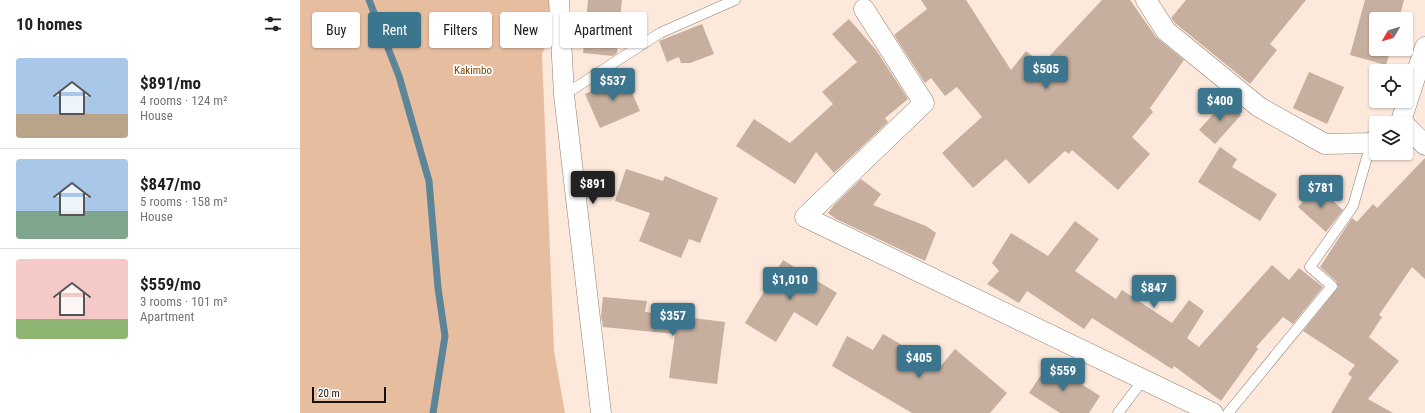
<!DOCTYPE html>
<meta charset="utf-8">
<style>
:root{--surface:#fff;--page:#f6f6f6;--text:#202124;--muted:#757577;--line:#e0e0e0;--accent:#3b758e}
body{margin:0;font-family:"Roboto Condensed",sans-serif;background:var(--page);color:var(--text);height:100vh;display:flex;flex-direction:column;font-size:15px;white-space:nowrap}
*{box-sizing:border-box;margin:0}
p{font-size:13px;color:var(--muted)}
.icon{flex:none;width:22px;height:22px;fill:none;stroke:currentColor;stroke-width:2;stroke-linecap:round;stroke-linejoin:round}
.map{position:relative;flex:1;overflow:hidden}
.sheet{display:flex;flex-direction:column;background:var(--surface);width:300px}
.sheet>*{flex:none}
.guide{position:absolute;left:12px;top:12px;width:380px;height:36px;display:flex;gap:8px}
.needle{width:26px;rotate:232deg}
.buttons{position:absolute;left:1069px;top:12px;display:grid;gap:8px}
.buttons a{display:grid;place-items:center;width:44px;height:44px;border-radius:4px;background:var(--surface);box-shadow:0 1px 3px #0004;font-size:20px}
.scale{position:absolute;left:12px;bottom:10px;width:74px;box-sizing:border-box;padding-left:4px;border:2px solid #170f0a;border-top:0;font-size:11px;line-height:14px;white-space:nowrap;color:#170f0a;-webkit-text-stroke:3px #fff;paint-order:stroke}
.price{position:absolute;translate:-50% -34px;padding:0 9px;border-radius:4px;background:var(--accent);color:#fff;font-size:13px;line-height:26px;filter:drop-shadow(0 1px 2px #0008)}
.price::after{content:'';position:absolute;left:50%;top:24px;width:12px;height:9px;margin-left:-6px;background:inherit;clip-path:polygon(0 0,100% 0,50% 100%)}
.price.active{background:#222;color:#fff}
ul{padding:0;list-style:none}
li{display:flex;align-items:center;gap:12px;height:100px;padding:0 16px}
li+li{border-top:1px solid var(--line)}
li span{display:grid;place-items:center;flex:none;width:112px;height:80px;border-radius:4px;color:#555}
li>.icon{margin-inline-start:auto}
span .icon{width:48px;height:48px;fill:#fffc;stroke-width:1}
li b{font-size:17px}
h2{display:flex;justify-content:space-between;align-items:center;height:48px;padding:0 16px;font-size:17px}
.pill{padding:0 14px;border-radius:4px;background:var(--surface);box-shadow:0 1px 3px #0004;font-size:14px;line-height:36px}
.pill.active{background:var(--accent);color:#fff}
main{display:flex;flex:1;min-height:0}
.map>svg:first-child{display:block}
.green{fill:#e6bd9f}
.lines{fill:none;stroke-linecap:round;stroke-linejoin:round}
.stream{stroke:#5c8598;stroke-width:7}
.building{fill:#c6af9e}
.service-casing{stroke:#937d6e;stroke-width:11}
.minor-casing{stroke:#937d6e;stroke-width:21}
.service{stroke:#fff;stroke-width:10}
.minor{stroke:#fff;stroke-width:20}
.labels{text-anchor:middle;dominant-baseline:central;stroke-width:3.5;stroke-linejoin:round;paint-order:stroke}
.park-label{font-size:11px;fill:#7f4304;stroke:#fff}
</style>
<main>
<section class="sheet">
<h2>10 homes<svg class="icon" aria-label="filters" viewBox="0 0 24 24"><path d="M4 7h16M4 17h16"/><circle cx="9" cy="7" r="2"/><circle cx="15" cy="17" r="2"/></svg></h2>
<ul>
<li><span style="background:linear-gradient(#a9c7e8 70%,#b9a48a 0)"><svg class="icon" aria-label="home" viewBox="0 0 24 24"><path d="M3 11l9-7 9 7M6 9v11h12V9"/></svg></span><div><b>$891/mo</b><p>4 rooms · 124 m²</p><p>House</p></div></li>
<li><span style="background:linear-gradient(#a9c7e8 65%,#7fa58c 0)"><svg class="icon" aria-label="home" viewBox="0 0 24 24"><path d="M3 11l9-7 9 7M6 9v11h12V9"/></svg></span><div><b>$847/mo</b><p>5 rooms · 158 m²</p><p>House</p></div></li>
<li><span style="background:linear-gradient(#f6c9c9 75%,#8fb573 0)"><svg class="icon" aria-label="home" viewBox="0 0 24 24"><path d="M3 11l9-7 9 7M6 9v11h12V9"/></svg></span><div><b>$559/mo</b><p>3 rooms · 101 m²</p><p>Apartment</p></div></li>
</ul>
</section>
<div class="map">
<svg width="1125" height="413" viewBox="0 0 1125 413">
<rect width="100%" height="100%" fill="#fce9db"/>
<!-- green -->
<polygon class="green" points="0,0 267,0 242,54 254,351 265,413 0,413"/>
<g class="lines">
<!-- stream -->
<polyline class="stream" points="69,0 99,76 129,181 138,288 145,336 133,413"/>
</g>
<!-- building -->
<g class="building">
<polygon points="288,0 322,0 317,53 313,56 283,53"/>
<polygon points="621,0 666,0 711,70 726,51 742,64 802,0 830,0 856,37 884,60 850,108 853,112 832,137 850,154 818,190 772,150 769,154 765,151 729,184 706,159 673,188 642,153 682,117 657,87 645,96 631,78 625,83 594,35 627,9"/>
<polygon points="886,0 1006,0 970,44 977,50 950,84 875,23 871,18"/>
<polygon points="1065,0 1104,0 1099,19 1076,19 1076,49 1091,49 1086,65 1050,55"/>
<polygon points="549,19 576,50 608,99 585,118 588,122 534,173 516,152 495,184 436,146 454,119 490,143 533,104 522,92 557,62 532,34"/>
<polygon points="402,24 414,54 390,63 381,63 379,57 367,62 359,41"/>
<polygon points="1009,72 1044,87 1027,124 993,108"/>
<polygon points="325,76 340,111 300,128 285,94"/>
<polygon points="925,101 941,115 915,144 899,130"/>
<polygon points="920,147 937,159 932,167 977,194 960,221 898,182"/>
<polygon points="1125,158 1125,279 1112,267 1079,315 1082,317 1069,337 1099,361 1068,399 1093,413 1031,413 1052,377 1048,374 1055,365 1003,331 1038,287 1036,281 1020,267 1052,218 1057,222 1073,204 1077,208"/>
<polygon points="326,169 363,181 365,176 418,198 400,243 389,239 381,258 339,241 350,213 315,201"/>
<polygon points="561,179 581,194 573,205 626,226 636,233 625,261 536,219 528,213 534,205"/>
<polygon points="1017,186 1043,210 1026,232 998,207"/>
<polygon points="775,221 799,239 775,271 816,299 822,290 872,323 889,300 904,311 887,338 899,347 972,265 989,280 999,268 1023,287 993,324 983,317 956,347 958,349 921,401 874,366 872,369 792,318 784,329 727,291 719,303 687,284 699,271 692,263 711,233 748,256"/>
<polygon points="483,260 537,293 517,326 494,312 476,342 445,323"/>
<polygon points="303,297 347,301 345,312 425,322 417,384 369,378 375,334 303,327 301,316"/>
<polygon points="583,334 640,367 655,349 707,393 690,413 612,413 532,366 547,336 573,350"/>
<polygon points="749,363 800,396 789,413 760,413 729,393"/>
</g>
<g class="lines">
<defs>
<g id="service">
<polyline points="264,95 360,33 435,0"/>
<polyline points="818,413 843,380"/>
<polyline points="928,413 1032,286 1010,267 1053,206 1071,143"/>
</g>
<g id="minor">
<polyline points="259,0 264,95 301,413"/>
<polyline points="846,0 866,31 959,107 1025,144 1071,143 1076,139"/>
<polyline points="564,9 624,103 505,217 913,413"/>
<polyline points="1103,123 1101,121 1125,47"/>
<polyline points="1106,126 1125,145"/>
</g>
</defs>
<!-- service casing -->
<use href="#service" class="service-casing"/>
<!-- minor casing -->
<use href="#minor" class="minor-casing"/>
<!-- service -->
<use href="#service" class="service"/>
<!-- minor -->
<use href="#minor" class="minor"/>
</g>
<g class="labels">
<!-- park labels -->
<g class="park-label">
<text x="173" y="70">Kakimbo</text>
</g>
</g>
</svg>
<div class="buttons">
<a><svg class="needle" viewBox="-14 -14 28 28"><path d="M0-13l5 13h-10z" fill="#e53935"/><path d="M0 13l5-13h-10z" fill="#757577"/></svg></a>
<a><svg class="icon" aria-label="locate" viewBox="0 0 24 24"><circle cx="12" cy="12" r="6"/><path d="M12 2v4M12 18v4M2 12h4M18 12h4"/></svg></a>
<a><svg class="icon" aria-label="layers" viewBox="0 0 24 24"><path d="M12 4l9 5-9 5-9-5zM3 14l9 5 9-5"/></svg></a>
</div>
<div class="scale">20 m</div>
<b class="price" style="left:746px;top:90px">$505</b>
<b class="price" style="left:313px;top:102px">$537</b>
<b class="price" style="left:920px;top:122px">$400</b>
<b class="price active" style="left:293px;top:205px">$891</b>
<b class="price" style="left:1021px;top:209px">$781</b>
<b class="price" style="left:490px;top:301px">$1,010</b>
<b class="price" style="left:854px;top:309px">$847</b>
<b class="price" style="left:373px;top:337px">$357</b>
<b class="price" style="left:619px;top:379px">$405</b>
<b class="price" style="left:763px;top:392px">$559</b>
<div class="guide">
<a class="pill">Buy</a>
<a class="pill active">Rent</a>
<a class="pill">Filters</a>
<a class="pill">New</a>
<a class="pill">Apartment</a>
</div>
</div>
</main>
